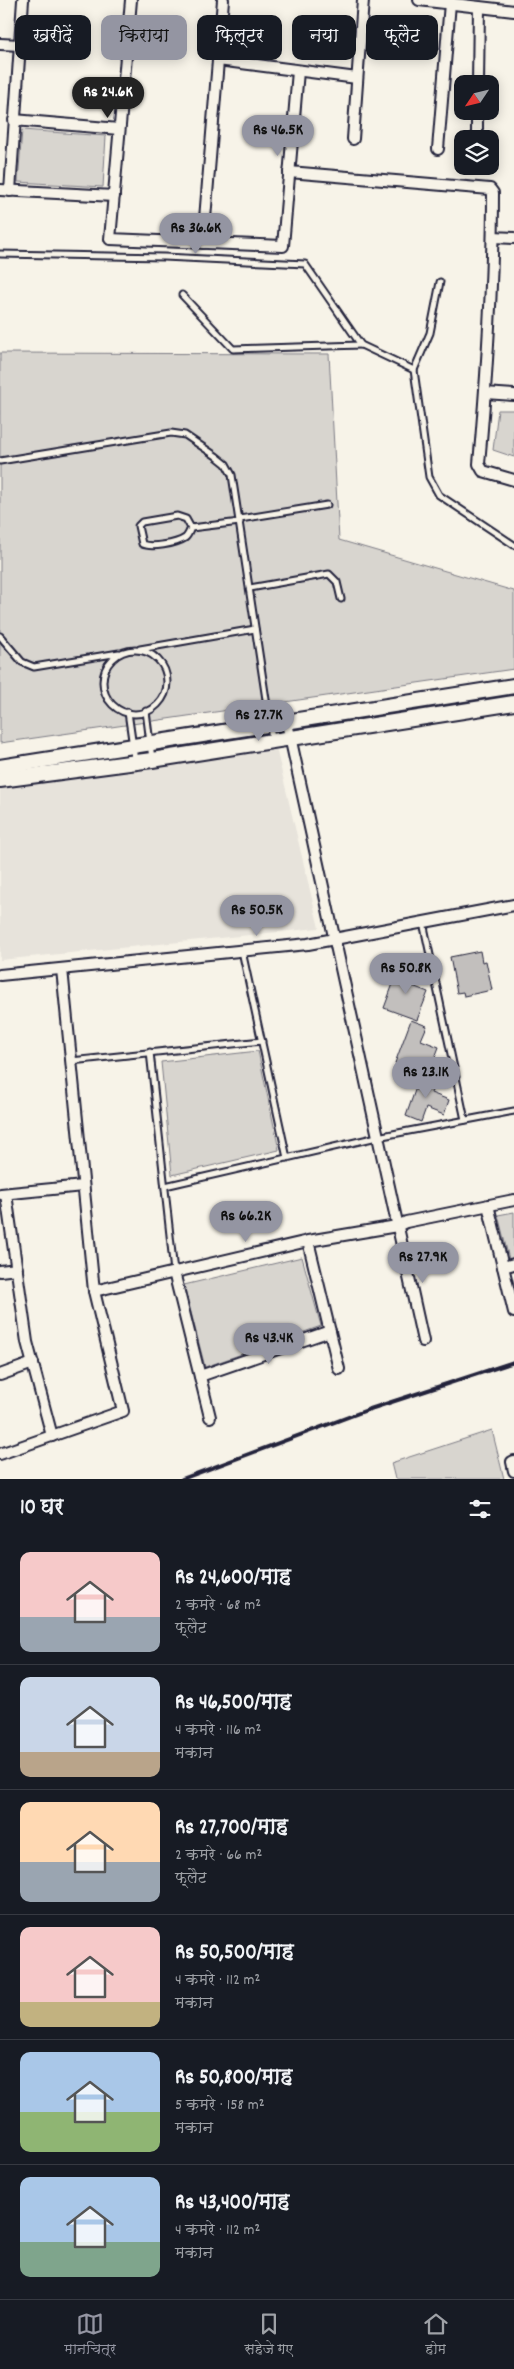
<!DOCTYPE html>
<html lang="hi">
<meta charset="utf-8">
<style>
:root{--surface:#171b24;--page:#242831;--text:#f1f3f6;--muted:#9ea1a6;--line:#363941;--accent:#9495a2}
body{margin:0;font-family:Dekko,"Playpen Sans Deva",sans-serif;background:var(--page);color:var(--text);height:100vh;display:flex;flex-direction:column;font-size:19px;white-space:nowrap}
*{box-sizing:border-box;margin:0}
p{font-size:16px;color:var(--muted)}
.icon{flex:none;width:28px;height:28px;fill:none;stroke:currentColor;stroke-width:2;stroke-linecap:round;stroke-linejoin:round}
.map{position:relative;height:1479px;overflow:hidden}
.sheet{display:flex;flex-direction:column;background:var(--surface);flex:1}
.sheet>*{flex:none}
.top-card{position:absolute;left:15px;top:15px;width:485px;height:45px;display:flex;gap:10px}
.needle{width:32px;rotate:235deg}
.tools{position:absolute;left:454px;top:75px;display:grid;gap:10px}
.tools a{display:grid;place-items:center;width:45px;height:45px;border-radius:10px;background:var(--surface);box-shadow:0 2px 12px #0003;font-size:25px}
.price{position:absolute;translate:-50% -42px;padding:0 11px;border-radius:18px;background:var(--accent);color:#111;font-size:16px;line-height:32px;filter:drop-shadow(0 1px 2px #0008)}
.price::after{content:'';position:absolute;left:50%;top:30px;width:15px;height:11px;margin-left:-8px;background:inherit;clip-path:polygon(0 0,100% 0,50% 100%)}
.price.selected{background:#222;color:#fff}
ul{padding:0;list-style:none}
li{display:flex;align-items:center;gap:15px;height:125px;padding:0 20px}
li+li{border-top:1px solid var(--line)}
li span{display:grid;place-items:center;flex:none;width:140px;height:100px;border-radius:10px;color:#555}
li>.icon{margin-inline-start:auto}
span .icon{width:60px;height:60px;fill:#fffc;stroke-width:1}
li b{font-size:21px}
h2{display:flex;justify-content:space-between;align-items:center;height:60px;padding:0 20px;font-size:21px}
.chip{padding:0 18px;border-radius:10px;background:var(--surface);box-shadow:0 2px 12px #0003;font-size:18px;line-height:45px}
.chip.selected{background:var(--accent);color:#111}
.tab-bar{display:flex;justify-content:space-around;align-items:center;height:70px;border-top:1px solid var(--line);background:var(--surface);font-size:14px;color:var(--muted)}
.tab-bar a{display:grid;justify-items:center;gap:2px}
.tab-bar .selected{color:var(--accent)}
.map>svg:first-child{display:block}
.built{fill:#e7e3db}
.green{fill:#d8d5cf;stroke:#7d7c85}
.building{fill:#c2bfbd;stroke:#22223b}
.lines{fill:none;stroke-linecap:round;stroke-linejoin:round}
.lane-casing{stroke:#22223b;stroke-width:9}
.street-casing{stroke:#22223b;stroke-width:14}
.secondary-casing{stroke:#22223b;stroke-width:18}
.lane{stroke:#f7f3e8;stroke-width:5}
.street{stroke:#f7f3e8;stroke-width:10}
.secondary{stroke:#f7f3e8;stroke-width:14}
.rail{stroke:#22223b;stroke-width:4}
</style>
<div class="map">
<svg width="514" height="1479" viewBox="0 0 514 1479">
<rect width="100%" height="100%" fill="#f7f3e8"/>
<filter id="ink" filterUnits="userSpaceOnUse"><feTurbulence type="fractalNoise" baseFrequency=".02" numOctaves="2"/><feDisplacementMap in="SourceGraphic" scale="10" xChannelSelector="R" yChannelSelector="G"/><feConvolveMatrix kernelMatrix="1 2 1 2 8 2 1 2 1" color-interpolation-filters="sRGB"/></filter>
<g filter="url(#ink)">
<!-- built -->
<polygon class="built" points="276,748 319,928 0,960 0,783"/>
<!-- green -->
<g class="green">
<polygon points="22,130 106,136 103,187 18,182"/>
<polygon points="0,353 329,354 339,540 514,591 514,669 0,743"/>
<polygon points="498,410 514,410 514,457 493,450"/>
<polygon points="258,1051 279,1150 172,1175 161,1062"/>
<polygon points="514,1212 514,1258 509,1259 498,1215"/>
<polygon points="302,1257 321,1326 205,1367 184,1285"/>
<polygon points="492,1430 504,1479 395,1479 391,1463"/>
</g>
<!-- building -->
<g class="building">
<polygon points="480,951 482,962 486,961 492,990 464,996 463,992 457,993 450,957"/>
<polygon points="400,965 415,971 410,985 428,992 417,1020 384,1008"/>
<polygon points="411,1020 427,1026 421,1040 439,1047 428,1076 395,1063"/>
<polygon points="421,1073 437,1079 431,1093 449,1100 444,1115 426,1108 421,1122 406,1116"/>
</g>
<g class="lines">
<defs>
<g id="lane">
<polyline points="0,254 164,257 305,264 361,345 414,370"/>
<polyline points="440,282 430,333 414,370 429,477 439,495 514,545"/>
<polyline points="182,295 233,349 361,345"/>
<polyline points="0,461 171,433 185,435 216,456 226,464 232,475 272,739"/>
<polyline points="240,519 327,505"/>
<path d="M191,528L186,519L177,516L142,522L138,526L142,544C151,548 176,544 185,538C188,536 189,532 191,528L240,522"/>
<polyline points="250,588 329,574 337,582 341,599"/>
<polyline points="0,636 22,662 34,667 119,653"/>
<polyline points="140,649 255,629"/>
<circle cx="135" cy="682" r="32"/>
<polyline points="146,711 152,759"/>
<polyline points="128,712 135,761"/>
<polyline points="423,922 465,1120"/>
<polyline points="242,951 287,1158"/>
<polyline points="150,1052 174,1272"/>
<polyline points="71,1061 262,1041"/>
<polyline points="165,1186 377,1137 514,1111"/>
</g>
<g id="street">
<polyline points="131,0 110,239 283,246 298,71"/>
<polyline points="419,0 514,11"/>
<polyline points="0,44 20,45"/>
<polyline points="218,60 357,78"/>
<polyline points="478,84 479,7"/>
<polyline points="14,120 119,129"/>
<polyline points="353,139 363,0"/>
<polyline points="477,139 477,111"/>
<polyline points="438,149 450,3"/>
<path d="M289,172L490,189L493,193C493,283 487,374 479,464L483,471L514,480"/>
<polyline points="0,190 114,196"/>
<polyline points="10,191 23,0"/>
<polyline points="493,237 514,238"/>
<polyline points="203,243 223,0"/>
<polyline points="485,393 514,395"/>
<polyline points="287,723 423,1341"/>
<polyline points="0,975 308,944 514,905"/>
<polyline points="1,1194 83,1186"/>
<polyline points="6,1194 27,1342 52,1436"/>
<polyline points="488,1205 514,1312"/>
<polyline points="308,1241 339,1369"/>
<polyline points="503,1267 514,1264"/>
<polyline points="0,1271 17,1269"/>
<polyline points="174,1272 210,1417"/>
<polyline points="94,1291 308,1241 397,1226 406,1222 514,1200"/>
<polyline points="0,1375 33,1363"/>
<polyline points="200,1376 330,1331"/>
<polyline points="0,1454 123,1411 94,1291 62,969"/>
<polyline points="514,1461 512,1462 514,1471"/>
</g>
<g id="secondary">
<polyline points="0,767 514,686"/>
<polyline points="0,780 152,760 514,703"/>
</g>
</defs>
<!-- lane casing -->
<use href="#lane" class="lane-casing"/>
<!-- street casing -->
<use href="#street" class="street-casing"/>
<!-- secondary casing -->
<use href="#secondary" class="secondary-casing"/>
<!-- lane -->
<use href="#lane" class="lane"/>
<!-- street -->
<use href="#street" class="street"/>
<!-- secondary -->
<use href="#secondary" class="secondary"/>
<!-- rail -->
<polyline class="rail" points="182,1479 367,1410 514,1362"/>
</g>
</g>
</svg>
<div class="tools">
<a><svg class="needle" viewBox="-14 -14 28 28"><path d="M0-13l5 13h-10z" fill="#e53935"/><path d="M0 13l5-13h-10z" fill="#9ea1a6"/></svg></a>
<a><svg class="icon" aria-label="layers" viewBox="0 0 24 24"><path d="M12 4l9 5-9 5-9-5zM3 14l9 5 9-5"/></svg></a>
</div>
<b class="price selected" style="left:108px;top:119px">Rs 24.6K</b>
<b class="price" style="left:278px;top:157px">Rs 46.5K</b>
<b class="price" style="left:196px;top:255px">Rs 36.6K</b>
<b class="price" style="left:259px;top:742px">Rs 27.7K</b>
<b class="price" style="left:257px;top:937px">Rs 50.5K</b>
<b class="price" style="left:406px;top:995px">Rs 50.8K</b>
<b class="price" style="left:426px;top:1099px">Rs 23.1K</b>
<b class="price" style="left:246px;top:1243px">Rs 66.2K</b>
<b class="price" style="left:423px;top:1284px">Rs 27.9K</b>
<b class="price" style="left:269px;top:1365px">Rs 43.4K</b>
<div class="top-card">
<a class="chip">खरीदें</a>
<a class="chip selected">किराया</a>
<a class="chip">फ़िल्टर</a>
<a class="chip">नया</a>
<a class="chip">फ़्लैट</a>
</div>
</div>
<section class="sheet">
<h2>10 घर<svg class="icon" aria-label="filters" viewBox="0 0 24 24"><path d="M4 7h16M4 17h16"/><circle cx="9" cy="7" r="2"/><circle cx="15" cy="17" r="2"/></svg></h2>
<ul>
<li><span style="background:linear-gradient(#f6c9c9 65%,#9aa5b1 0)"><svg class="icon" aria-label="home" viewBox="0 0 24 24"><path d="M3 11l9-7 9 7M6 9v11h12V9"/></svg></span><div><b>Rs 24,600/माह</b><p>2 कमरे · 68 m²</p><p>फ़्लैट</p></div></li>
<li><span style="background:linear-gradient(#c9d6e8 75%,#b9a48a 0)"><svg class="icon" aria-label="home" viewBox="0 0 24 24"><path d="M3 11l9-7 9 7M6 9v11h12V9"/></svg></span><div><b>Rs 46,500/माह</b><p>4 कमरे · 116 m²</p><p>मकान</p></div></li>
<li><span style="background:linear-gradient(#ffd9b3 60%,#9aa5b1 0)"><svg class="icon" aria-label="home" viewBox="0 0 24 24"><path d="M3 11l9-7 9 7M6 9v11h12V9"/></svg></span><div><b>Rs 27,700/माह</b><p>2 कमरे · 66 m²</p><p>फ़्लैट</p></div></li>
<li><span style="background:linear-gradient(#f6c9c9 75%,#c2b280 0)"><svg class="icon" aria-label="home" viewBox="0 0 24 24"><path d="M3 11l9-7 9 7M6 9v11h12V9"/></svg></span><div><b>Rs 50,500/माह</b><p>4 कमरे · 112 m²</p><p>मकान</p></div></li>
<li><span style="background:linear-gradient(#a9c7e8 60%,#8fb573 0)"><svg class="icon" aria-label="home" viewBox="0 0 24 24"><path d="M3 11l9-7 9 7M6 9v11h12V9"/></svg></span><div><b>Rs 50,800/माह</b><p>5 कमरे · 158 m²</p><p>मकान</p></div></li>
<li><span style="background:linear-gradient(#a9c7e8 65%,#7fa58c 0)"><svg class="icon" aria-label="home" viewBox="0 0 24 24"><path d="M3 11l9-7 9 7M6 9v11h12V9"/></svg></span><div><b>Rs 43,400/माह</b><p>4 कमरे · 112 m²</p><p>मकान</p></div></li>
</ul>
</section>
<nav class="tab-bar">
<a class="selected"><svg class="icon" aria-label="map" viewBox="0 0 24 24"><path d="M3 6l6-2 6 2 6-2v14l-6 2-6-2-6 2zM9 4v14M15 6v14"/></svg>मानचित्र</a>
<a><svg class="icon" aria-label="saved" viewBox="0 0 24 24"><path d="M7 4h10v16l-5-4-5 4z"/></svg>सहेजे गए</a>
<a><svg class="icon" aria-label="home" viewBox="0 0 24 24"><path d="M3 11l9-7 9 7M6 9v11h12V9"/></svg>होम</a>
</nav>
